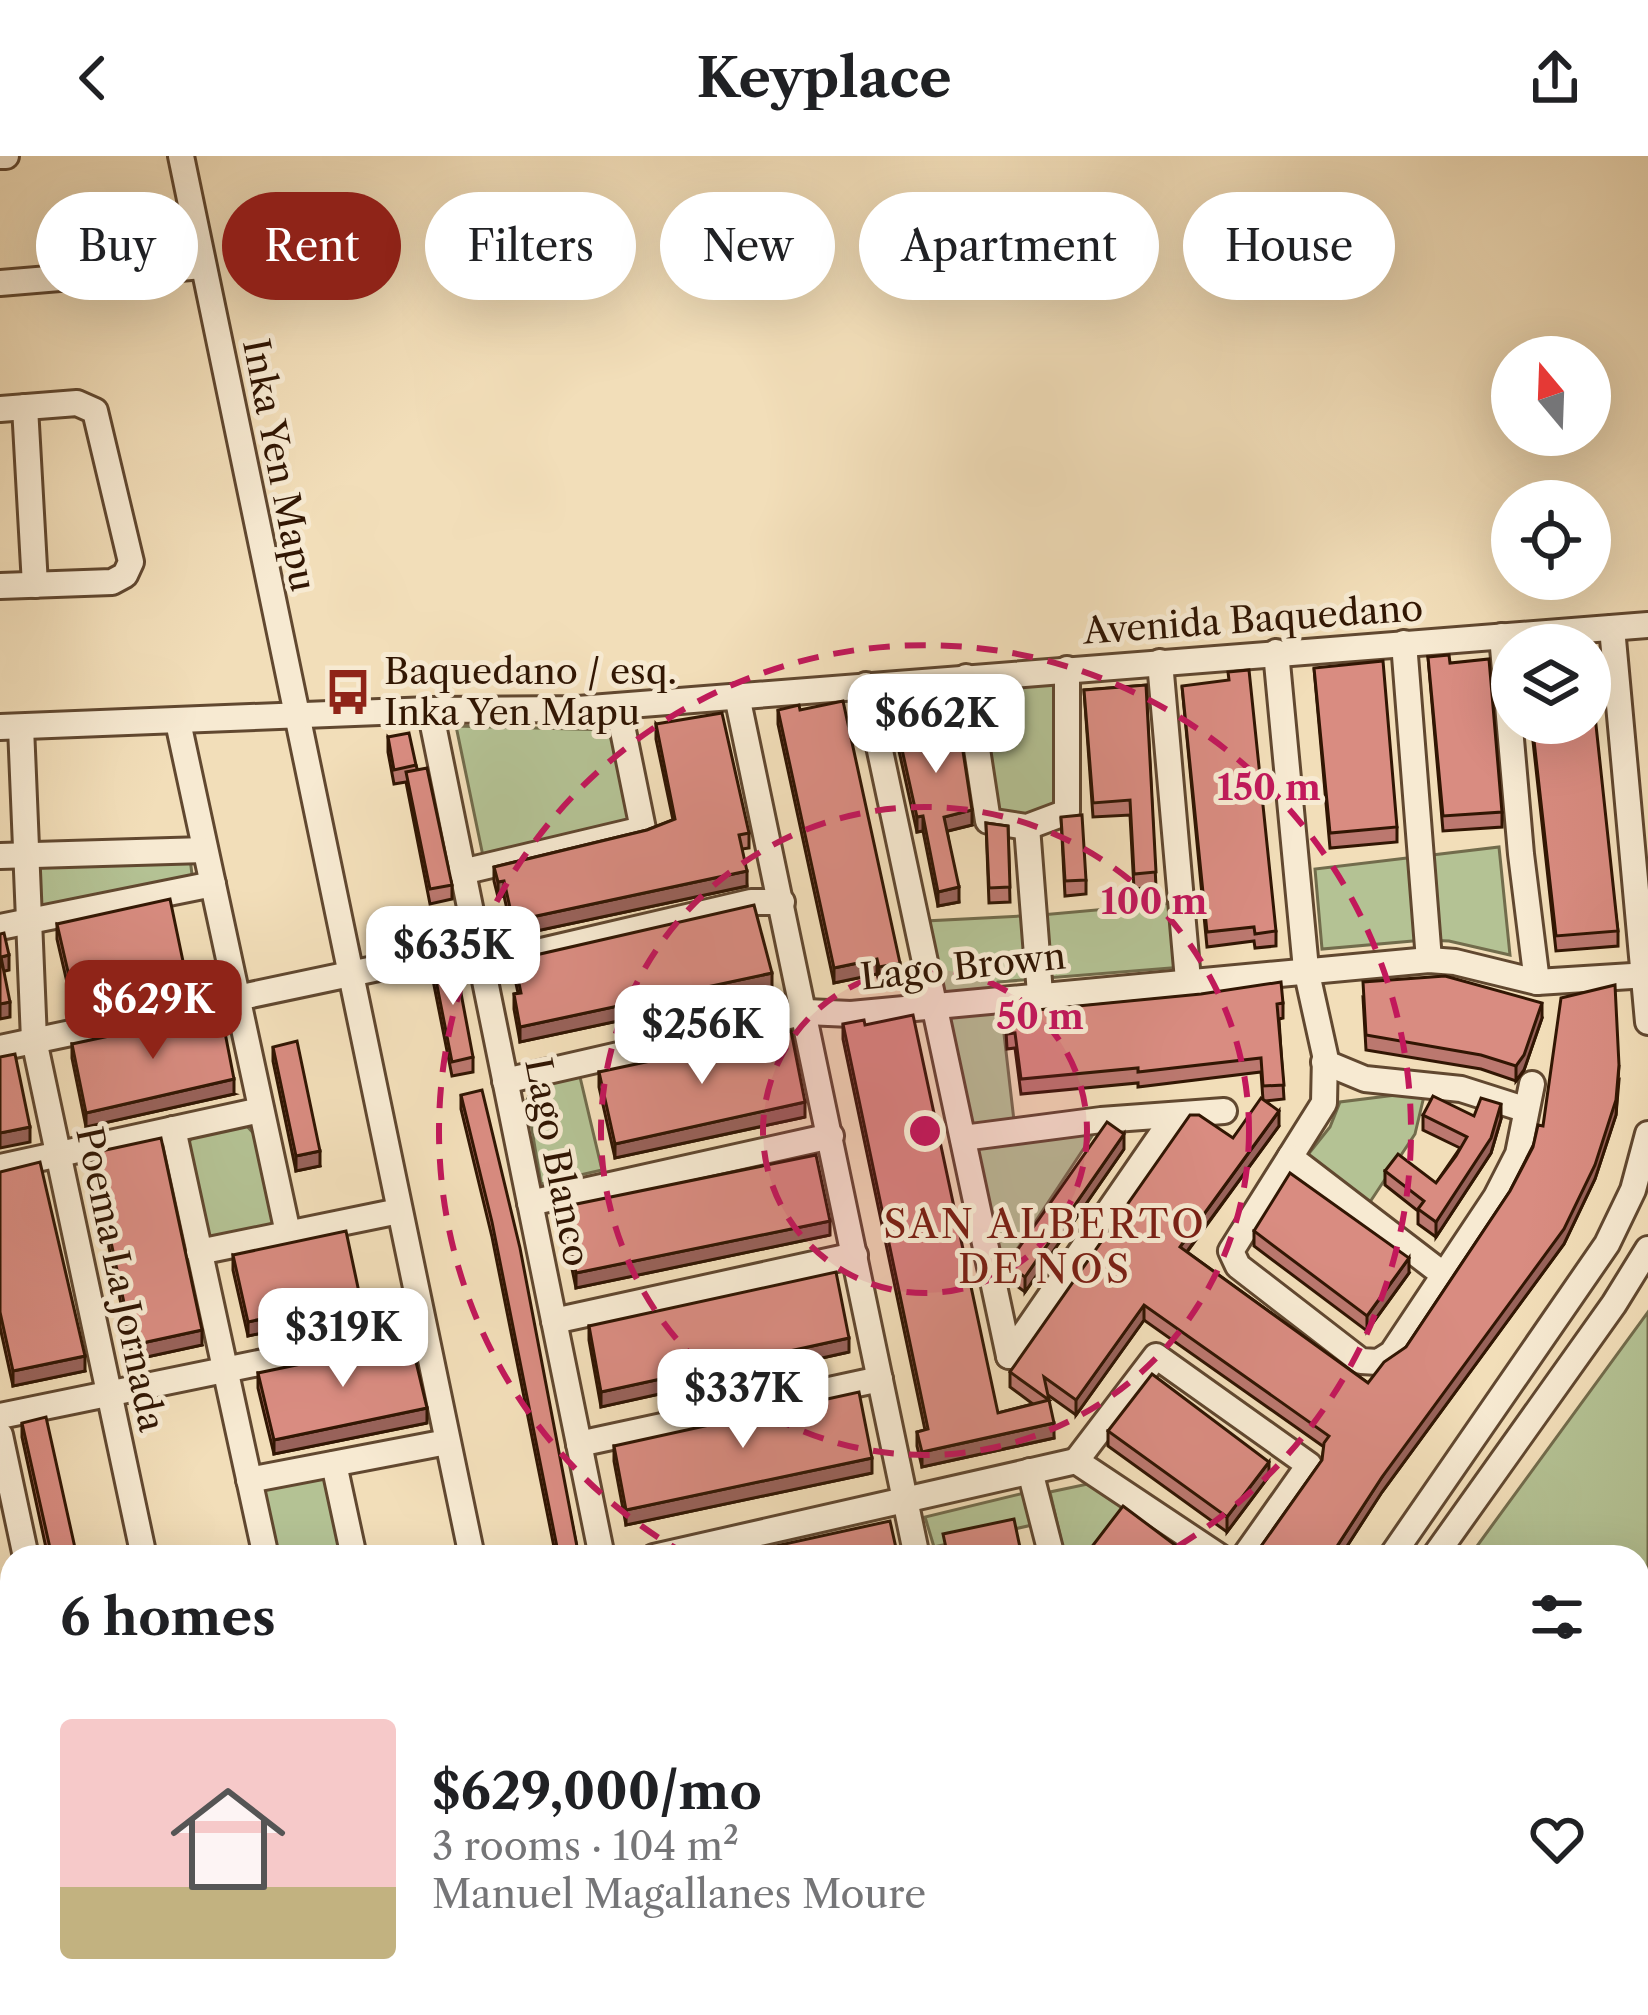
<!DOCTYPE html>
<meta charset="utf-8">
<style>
:root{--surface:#fff;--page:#f6f6f6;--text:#202124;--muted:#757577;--accent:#8f2418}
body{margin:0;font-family:"Libre Caslon Text",serif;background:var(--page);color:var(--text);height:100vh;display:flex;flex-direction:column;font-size:45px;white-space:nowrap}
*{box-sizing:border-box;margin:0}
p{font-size:39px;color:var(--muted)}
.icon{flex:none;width:66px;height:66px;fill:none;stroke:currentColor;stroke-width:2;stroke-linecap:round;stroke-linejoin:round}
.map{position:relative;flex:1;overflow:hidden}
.panel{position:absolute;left:0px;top:1389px;width:1650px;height:471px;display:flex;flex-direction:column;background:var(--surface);border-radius:36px 36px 0 0;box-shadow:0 12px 48px #0002}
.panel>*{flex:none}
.banner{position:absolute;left:36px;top:36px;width:1578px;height:108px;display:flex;gap:24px}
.needle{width:78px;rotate:341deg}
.fabs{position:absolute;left:1491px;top:180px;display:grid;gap:24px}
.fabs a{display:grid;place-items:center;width:120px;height:120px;border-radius:50%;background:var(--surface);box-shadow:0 12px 48px #0002;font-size:60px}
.price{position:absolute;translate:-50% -102px;padding:0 27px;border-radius:24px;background:#fff;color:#222;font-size:39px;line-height:78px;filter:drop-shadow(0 3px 6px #0008)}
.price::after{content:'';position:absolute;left:50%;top:72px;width:36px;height:27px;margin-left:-18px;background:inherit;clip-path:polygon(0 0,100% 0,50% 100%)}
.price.current{background:var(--accent);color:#fff}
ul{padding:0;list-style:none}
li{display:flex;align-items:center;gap:36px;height:300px;padding:0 60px}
li span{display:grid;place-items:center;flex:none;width:336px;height:240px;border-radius:12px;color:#555}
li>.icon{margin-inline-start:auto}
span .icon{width:144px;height:144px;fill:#fffc;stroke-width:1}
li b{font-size:51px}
h2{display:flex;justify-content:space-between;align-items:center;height:144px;padding:0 60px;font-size:51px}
.chip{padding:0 42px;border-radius:54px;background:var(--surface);box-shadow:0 12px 48px #0002;font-size:42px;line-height:108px}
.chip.current{background:var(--accent);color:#fff}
header{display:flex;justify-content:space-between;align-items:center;height:156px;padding:0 60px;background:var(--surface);font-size:54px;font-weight:800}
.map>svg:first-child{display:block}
.green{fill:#b4c294;stroke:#726c4c;stroke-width:3}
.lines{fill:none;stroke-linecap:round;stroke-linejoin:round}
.street-casing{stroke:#614830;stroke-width:30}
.path{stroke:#311603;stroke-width:4.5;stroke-dasharray:9 6;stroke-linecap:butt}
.street{stroke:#f7ead2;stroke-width:24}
.wall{fill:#bb786f;stroke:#311603;stroke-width:3}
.shaded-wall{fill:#98625a;stroke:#311603;stroke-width:3}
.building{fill:#d98c81;stroke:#311603;stroke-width:3}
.ring{fill:none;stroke:#c2185b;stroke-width:6;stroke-dasharray:21 15}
.labels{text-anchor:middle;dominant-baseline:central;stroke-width:10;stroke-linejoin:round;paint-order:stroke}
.street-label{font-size:36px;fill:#311603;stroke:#f7ead2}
.poi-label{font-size:36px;fill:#311603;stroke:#f7ead2;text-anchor:start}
.neighbourhood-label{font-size:39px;letter-spacing:3px;fill:#7a1f14;stroke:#f7ead2}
.centre{fill:#c2185b;stroke:#f7ead2;stroke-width:6}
.ring-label{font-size:36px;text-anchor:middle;font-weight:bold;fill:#c2185b;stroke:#f7ead2;stroke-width:10;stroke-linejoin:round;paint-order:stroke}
</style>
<header><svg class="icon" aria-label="back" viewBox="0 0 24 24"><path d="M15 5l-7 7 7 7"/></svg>Keyplace<svg class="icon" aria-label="share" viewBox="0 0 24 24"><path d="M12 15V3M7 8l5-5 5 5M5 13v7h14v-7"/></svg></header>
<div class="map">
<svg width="1648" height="1859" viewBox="0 0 1648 1859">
<rect width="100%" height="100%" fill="#f2deb9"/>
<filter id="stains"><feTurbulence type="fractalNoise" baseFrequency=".00167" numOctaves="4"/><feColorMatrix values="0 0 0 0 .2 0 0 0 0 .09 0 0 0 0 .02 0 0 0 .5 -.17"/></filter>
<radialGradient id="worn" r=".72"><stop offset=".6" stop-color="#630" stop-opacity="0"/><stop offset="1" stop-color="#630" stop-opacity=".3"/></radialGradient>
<!-- green -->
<g class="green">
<polygon points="1067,513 1067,656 988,665 966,521"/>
<polygon points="456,570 612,574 633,667 483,700"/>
<polygon points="1499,691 1510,799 1449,785 1424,784 1322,793 1315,713"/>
<polygon points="190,702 193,727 39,756 35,711"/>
<polygon points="1173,747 1183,811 998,826 1016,982 1098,971 1002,1116 926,765 1041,759"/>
<polygon points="580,921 602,1014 541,1028 527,944 534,930"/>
<polygon points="1404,938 1424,940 1415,978 1370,1046 1306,1001 1330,971 1340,946"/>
<polygon points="245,968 256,980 276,1065 270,1073 216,1084 204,1077 186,991 193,980"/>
<polygon points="1648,1156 1648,1859 1283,1859 1283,1848 1638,1848 1638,1401 1469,1401"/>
<polygon points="321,1315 331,1323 349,1401 275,1401 261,1338 268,1326"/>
<polygon points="1097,1326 1127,1352 1091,1401 1065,1401 1050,1336"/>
<polygon points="1024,1337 1032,1369 934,1391 925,1361"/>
</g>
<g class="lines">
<defs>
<g id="street">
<polyline points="0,0 6,0"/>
<polyline points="181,0 472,1401"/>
<polyline points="0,127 203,110"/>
<polyline points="25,251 35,429"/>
<polyline points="0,253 77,247 95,255 131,406 125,419 112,426 0,430"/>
<polyline points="1612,472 1648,866"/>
<polyline points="1502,480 1521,698 1537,826"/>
<polyline points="1404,487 1429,804"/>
<polyline points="1276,496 1306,813 1325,899 1324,947 1231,1095 1238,1110 1361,1205 1378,1206 1392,1197 1496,1041 1518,998 1532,928"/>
<polyline points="1160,506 1188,824"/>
<polyline points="966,521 988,665 1027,671 1067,656 1067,513"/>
<polyline points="866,529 1009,1200"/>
<polyline points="737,540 917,1401"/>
<polyline points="430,554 602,1401"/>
<polyline points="178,566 288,1077"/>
<polyline points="0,571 430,554 578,553 1648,469"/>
<polyline points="21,571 34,884 144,1401"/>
<polyline points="1027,671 1040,838"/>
<polyline points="0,700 205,694"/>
<polyline points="462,716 643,673 618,550"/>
<polyline points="0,771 213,728"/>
<polyline points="481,809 751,746 782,746"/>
<polyline points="0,892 478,791"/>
<polyline points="1324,906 1365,923 1461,933 1524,953"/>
<polyline points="505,925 806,856 851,858 1429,804 1455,806 1537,826 1648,819"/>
<polyline points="173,973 266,1401"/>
<polyline points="963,982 1101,964 1224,955"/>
<polyline points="1290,1001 1444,1119"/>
<polyline points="0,1011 261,954"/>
<polyline points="530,1047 831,980"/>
<polyline points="199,1096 399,1055"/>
<polyline points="554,1165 855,1099"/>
<polyline points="1009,1200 1175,959"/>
<polyline points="0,1260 424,1173"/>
<polyline points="0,1279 26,1401"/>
<polyline points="579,1288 880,1223"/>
<polyline points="1076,1305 1156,1200 1309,1309 1244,1401"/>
<polyline points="1076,1305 1220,1401"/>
<polyline points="334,1308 354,1401"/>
<polyline points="1030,1315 1052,1401"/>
<polyline points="249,1324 447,1286"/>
<polyline points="654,1401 1076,1305"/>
<polyline points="1391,1401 1607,1088 1633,1034 1648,978"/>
<polyline points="1434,1401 1614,1148 1648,1093"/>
<polyline points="0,1510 12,1507"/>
<polyline points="0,1629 12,1626"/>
<polyline points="0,1710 12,1767"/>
<polyline points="29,1848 31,1859"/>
<polyline points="238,1848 240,1859"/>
<polyline points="356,1848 358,1859"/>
<polyline points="565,1848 567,1859"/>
<polyline points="97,1859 121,1854"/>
<polyline points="670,1859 722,1848"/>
<polyline points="1226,1859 1227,1848"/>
<polyline points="1262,1859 1263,1848"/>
</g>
</defs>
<!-- street casing -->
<use href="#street" class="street-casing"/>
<!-- path -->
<polyline class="path" points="1326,1848 1327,1859"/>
<!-- street -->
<use href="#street" class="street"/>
</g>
<!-- wall -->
<g class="wall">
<polygon points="1428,501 1450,507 1502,656 1502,671 1443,675"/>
<polygon points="1314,512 1397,671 1397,686 1330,692"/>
<polygon points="1146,529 1156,731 1134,733 1130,659 1093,661 1084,534"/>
<polygon points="1182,530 1276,775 1276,790 1255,792 1254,785 1207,791"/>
<polygon points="893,553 972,669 947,675 959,746 938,750 923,675 917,676 893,568"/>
<polygon points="778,554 900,821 879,826 877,818 834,827 778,568"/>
<polygon points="1531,567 1590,567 1618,775 1618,790 1556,795"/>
<polygon points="656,568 749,677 749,692 742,693 747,730 513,780 504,740 498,741 494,725 494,711 647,674 673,664 656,583"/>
<polygon points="388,581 416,609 452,729 452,743 430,748 406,626 394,628 388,596"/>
<polygon points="1061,661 1086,724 1086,738 1065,740"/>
<polygon points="986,667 1008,670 1010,746 989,747"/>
<polygon points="57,768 184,824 72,848 57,783"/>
<polygon points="432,804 473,901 473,916 452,920 432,819"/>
<polygon points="514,804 772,832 520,886 514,853 514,838 518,837 514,818"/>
<polygon points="1363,841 1542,862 1524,914 1516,925 1481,913 1366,894"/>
<polygon points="1283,847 1283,862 1279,863 1284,943 1265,945 1279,970 1187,1096 1368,1227 1406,1191 1510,1035 1543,970 1619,924 1616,959 1595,1023 1564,1088 1382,1336 1340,1401 1249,1401 1257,1396 1322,1304 1324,1291 1144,1164 1076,1259 1048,1239 1054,1282 922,1311 917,1290 917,1276 925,1274 843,883 843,868 998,1257 1033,1248 1010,1231 1010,1216 1233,982 1263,944 1261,916 1138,931 1138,927 1021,938 1015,892 1007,893 1005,857"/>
<polygon points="72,888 234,938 86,971 72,902"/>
<polygon points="273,891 320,1010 296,1015 273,905"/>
<polygon points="599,916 805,961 615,1002 599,931"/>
<polygon points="461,939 564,1328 579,1401 556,1401 492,1081 461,953"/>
<polygon points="1423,959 1501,963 1491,997 1436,1081 1418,1068 1418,1055 1385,1029 1385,1015 1436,1027 1460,992 1423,974"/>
<polygon points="1124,993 1025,1136 1010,1125 1009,1106"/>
<polygon points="92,997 202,1189 133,1204 92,1012"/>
<polygon points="0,1016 85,1215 13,1230 0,1171"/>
<polygon points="562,1051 830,1079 576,1132 562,1065"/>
<polygon points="1254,1075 1409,1117 1367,1175 1254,1090"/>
<polygon points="233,1099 360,1156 248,1180 233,1114"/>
<polygon points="589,1170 849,1196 601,1251 589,1184"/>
<polygon points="258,1217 427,1267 274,1298 258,1232"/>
<polygon points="22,1267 77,1401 48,1401 22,1281"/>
<polygon points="1108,1275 1269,1320 1227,1376 1108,1290"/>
<polygon points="614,1290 872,1317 626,1369 614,1305"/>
<polygon points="12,1513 4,1600 0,1580 0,1515"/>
<polygon points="0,1773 12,1832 13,1848 13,1851 0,1854"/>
<polygon points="734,1848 923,1848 869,1859 678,1859"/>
</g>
<!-- shaded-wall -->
<g class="shaded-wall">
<polygon points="972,654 972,669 944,676 944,661"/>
<polygon points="923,660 923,675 917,676 917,661"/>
<polygon points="747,715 747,730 513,780 513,765"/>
<polygon points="504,725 504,740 498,741 498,726"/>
<polygon points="959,731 959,746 938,750 938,736"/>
<polygon points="9,799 9,814 1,816 1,801"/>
<polygon points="877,803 877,818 834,827 834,812"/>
<polygon points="900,807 900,821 879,826 879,811"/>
<polygon points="184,810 184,824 72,848 72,833"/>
<polygon points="772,817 772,832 520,886 520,871"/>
<polygon points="10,846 10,861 0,863 0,848"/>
<polygon points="1542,847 1542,862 1524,914 1516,925 1516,910"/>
<polygon points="1619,909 1616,959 1595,1023 1564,1088 1382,1336 1340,1401 1330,1401 1382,1321"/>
<polygon points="234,923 234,938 86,971 86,957"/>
<polygon points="805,946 805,961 615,1002 615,988"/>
<polygon points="1501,948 1501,963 1491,997 1436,1081 1436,1066"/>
<polygon points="1279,955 1279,970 1180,1105 1180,1091"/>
<polygon points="30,971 30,986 0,992 0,977"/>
<polygon points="1124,978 1124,993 1025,1136 1025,1121"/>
<polygon points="320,995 320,1010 296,1015 296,1000"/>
<polygon points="830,1065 830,1079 576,1132 576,1117"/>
<polygon points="1409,1102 1409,1117 1367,1175 1367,1160"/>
<polygon points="360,1141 360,1156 248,1180 248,1166"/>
<polygon points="1144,1149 1144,1164 1076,1259 1076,1244"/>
<polygon points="202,1174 202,1189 133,1204 133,1189"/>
<polygon points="849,1182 849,1196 601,1251 601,1236"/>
<polygon points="85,1200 85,1215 13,1230 13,1215"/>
<polygon points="427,1252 427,1267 274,1298 274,1284"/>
<polygon points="1054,1267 1054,1282 922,1311 922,1296"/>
<polygon points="872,1302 872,1317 626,1369 626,1354"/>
<polygon points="1269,1306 1269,1320 1227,1376 1227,1361"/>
<polygon points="12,1583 12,1598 4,1600 4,1585"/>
<polygon points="536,1848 536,1859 479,1859"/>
</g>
<!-- building -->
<g class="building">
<polygon points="1449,499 1450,507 1489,503 1502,656 1443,660 1428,501"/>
<polygon points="1383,505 1397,671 1330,677 1314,512"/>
<polygon points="1590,513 1618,775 1556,780 1532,567 1590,567"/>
<polygon points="1249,514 1276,775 1255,778 1254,771 1207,776 1182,530 1229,524 1228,516"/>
<polygon points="1146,529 1156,716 1134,718 1130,644 1093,647 1084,534"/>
<polygon points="955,543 972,654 944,661 959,731 938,736 923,660 917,661 893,553"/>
<polygon points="843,545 900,807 879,811 877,803 834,812 778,554 799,549 800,554"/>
<polygon points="722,557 749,677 739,679 747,715 513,765 504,725 498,726 494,711 647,674 675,663 656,568"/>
<polygon points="409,577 416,609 394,614 388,581"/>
<polygon points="427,612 452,729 430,733 406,616"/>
<polygon points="1082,659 1086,724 1065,725 1061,661"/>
<polygon points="986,667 1008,670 1010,731 989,732"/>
<polygon points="170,743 184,810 72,833 57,768"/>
<polygon points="754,749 772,817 520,871 514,838 521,837 514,804"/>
<polygon points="4,777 9,799 1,801 10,846 0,848 0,778"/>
<polygon points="454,800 473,901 452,906 432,804"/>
<polygon points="1445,820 1542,847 1524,899 1516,910 1481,899 1366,879 1363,826"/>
<polygon points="1281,826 1283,847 1277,848 1284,929 1263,930 1261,902 1138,916 1138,912 1021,923 1015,877 1007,878 1005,857 1201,838"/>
<polygon points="1615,829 1619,909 1616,944 1595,1009 1564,1073 1382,1321 1330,1401 1249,1401 1257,1396 1322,1304 1324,1287 1329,1280 1144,1149 1076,1244 1044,1221 1054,1267 922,1296 917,1276 928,1273 843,868 864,864 865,869 913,859 998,1257 1049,1244 1010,1216 1190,959 1199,959 1233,982 1261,942 1279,955 1180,1091 1368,1227 1384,1206 1406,1191 1510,1035 1533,991 1538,969 1543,970 1561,842"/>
<polygon points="221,856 234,923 86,957 72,888"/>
<polygon points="791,875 805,946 615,988 599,916"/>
<polygon points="297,885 320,995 296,1000 273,891"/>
<polygon points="15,898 30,971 0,977 0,901"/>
<polygon points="482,934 520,1092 579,1401 559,1401 492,1066 461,939"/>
<polygon points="1433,940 1474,960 1481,942 1501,948 1491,982 1436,1066 1418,1053 1424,1045 1385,1015 1398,998 1436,1027 1456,1000 1467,981 1423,959"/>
<polygon points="1107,966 1124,978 1025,1121 1010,1111 1009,1106"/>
<polygon points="161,982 202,1174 133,1189 92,997"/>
<polygon points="816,999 830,1065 576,1117 562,1051"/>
<polygon points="40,1006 85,1200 13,1215 0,1156 0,1016"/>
<polygon points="1290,1017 1409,1102 1367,1160 1254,1075"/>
<polygon points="346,1075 360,1141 248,1166 233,1099"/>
<polygon points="836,1116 849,1182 601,1236 589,1170"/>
<polygon points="411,1185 427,1252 274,1284 258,1217"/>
<polygon points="1152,1218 1269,1306 1227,1361 1108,1275"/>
<polygon points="859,1236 872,1302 626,1354 614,1290"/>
<polygon points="46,1261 77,1401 52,1401 22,1267"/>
<polygon points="1123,1350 1191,1401 1084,1401"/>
<polygon points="1014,1363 1022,1401 948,1401 943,1378"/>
<polygon points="890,1365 898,1401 725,1401"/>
<polygon points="12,1513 12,1583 4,1585 0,1566 0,1515"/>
<polygon points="0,1773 12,1832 12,1837 0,1839"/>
<polygon points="148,1848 219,1848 221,1859 150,1859"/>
<polygon points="272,1848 341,1848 344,1859 275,1859"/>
<polygon points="385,1848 533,1848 479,1859 387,1859"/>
<polygon points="734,1848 850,1848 796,1859 678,1859"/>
</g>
<!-- distance rings -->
<circle cx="925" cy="975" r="162" fill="#c2185b" fill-opacity=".12"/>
<g class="ring">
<circle cx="925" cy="975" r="162"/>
<circle cx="925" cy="975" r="324"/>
<path d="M689 1400A486 486 0 1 1 1161 1400"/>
</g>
<!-- icons -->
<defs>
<symbol id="bus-bare" viewBox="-9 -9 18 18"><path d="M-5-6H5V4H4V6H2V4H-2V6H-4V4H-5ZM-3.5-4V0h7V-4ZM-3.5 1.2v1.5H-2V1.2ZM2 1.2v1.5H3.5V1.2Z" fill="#8f2418" stroke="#f7ead2" stroke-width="2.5" paint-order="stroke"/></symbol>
</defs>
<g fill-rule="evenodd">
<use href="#bus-bare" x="315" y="503" width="66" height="66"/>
</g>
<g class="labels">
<!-- street labels -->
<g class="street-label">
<text transform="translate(280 309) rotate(79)">Inka Yen Mapu</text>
<text transform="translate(1253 463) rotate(-4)">Avenida Baquedano</text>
<text transform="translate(963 810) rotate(-6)">Lago Brown</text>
<text transform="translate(558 1006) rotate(79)">Lago Blanco</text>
<text transform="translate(121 1123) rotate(78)">Poema La Jornada</text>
</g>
<!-- poi labels -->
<g class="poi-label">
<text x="384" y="515">Baquedano / esq.<tspan x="384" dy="41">Inka Yen Mapu</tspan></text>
</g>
<!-- neighbourhood labels -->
<g class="neighbourhood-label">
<text x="1045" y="1068">SAN ALBERTO<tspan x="1045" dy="45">DE NOS</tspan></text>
</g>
</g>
<circle cx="925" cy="975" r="18" class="centre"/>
<g class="ring-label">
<text x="1269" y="644">150 m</text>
<text x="1154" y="758">100 m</text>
<text x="1040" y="873">50 m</text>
</g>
<rect width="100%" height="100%" filter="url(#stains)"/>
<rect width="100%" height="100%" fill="url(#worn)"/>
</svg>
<div class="fabs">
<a><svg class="needle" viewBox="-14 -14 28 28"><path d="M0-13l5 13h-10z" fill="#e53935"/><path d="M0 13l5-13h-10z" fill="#757577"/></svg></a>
<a><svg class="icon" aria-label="locate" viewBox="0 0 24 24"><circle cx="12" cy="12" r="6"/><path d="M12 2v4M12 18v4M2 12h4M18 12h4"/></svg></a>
<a><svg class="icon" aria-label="layers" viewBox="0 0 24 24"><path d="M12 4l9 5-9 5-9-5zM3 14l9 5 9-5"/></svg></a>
</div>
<b class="price" style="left:936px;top:620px">$662K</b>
<b class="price" style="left:453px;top:852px">$635K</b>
<b class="price current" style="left:153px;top:906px">$629K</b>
<b class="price" style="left:702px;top:931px">$256K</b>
<b class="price" style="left:343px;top:1234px">$319K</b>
<b class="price" style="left:743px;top:1295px">$337K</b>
<div class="banner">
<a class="chip">Buy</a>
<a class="chip current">Rent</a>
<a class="chip">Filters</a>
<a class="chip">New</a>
<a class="chip">Apartment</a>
<a class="chip">House</a>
</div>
<section class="panel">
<h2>6 homes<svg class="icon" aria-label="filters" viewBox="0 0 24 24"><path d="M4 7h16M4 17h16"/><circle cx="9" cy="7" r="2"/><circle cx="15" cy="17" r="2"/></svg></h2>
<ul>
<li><span style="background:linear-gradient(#f6c9c9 70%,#c2b280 0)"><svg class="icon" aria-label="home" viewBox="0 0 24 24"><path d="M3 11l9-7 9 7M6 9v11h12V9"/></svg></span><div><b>$629,000/mo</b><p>3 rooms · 104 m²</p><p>Manuel Magallanes Moure</p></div><svg class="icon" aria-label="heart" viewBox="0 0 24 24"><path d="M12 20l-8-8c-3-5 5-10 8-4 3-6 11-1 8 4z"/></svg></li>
</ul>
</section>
</div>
